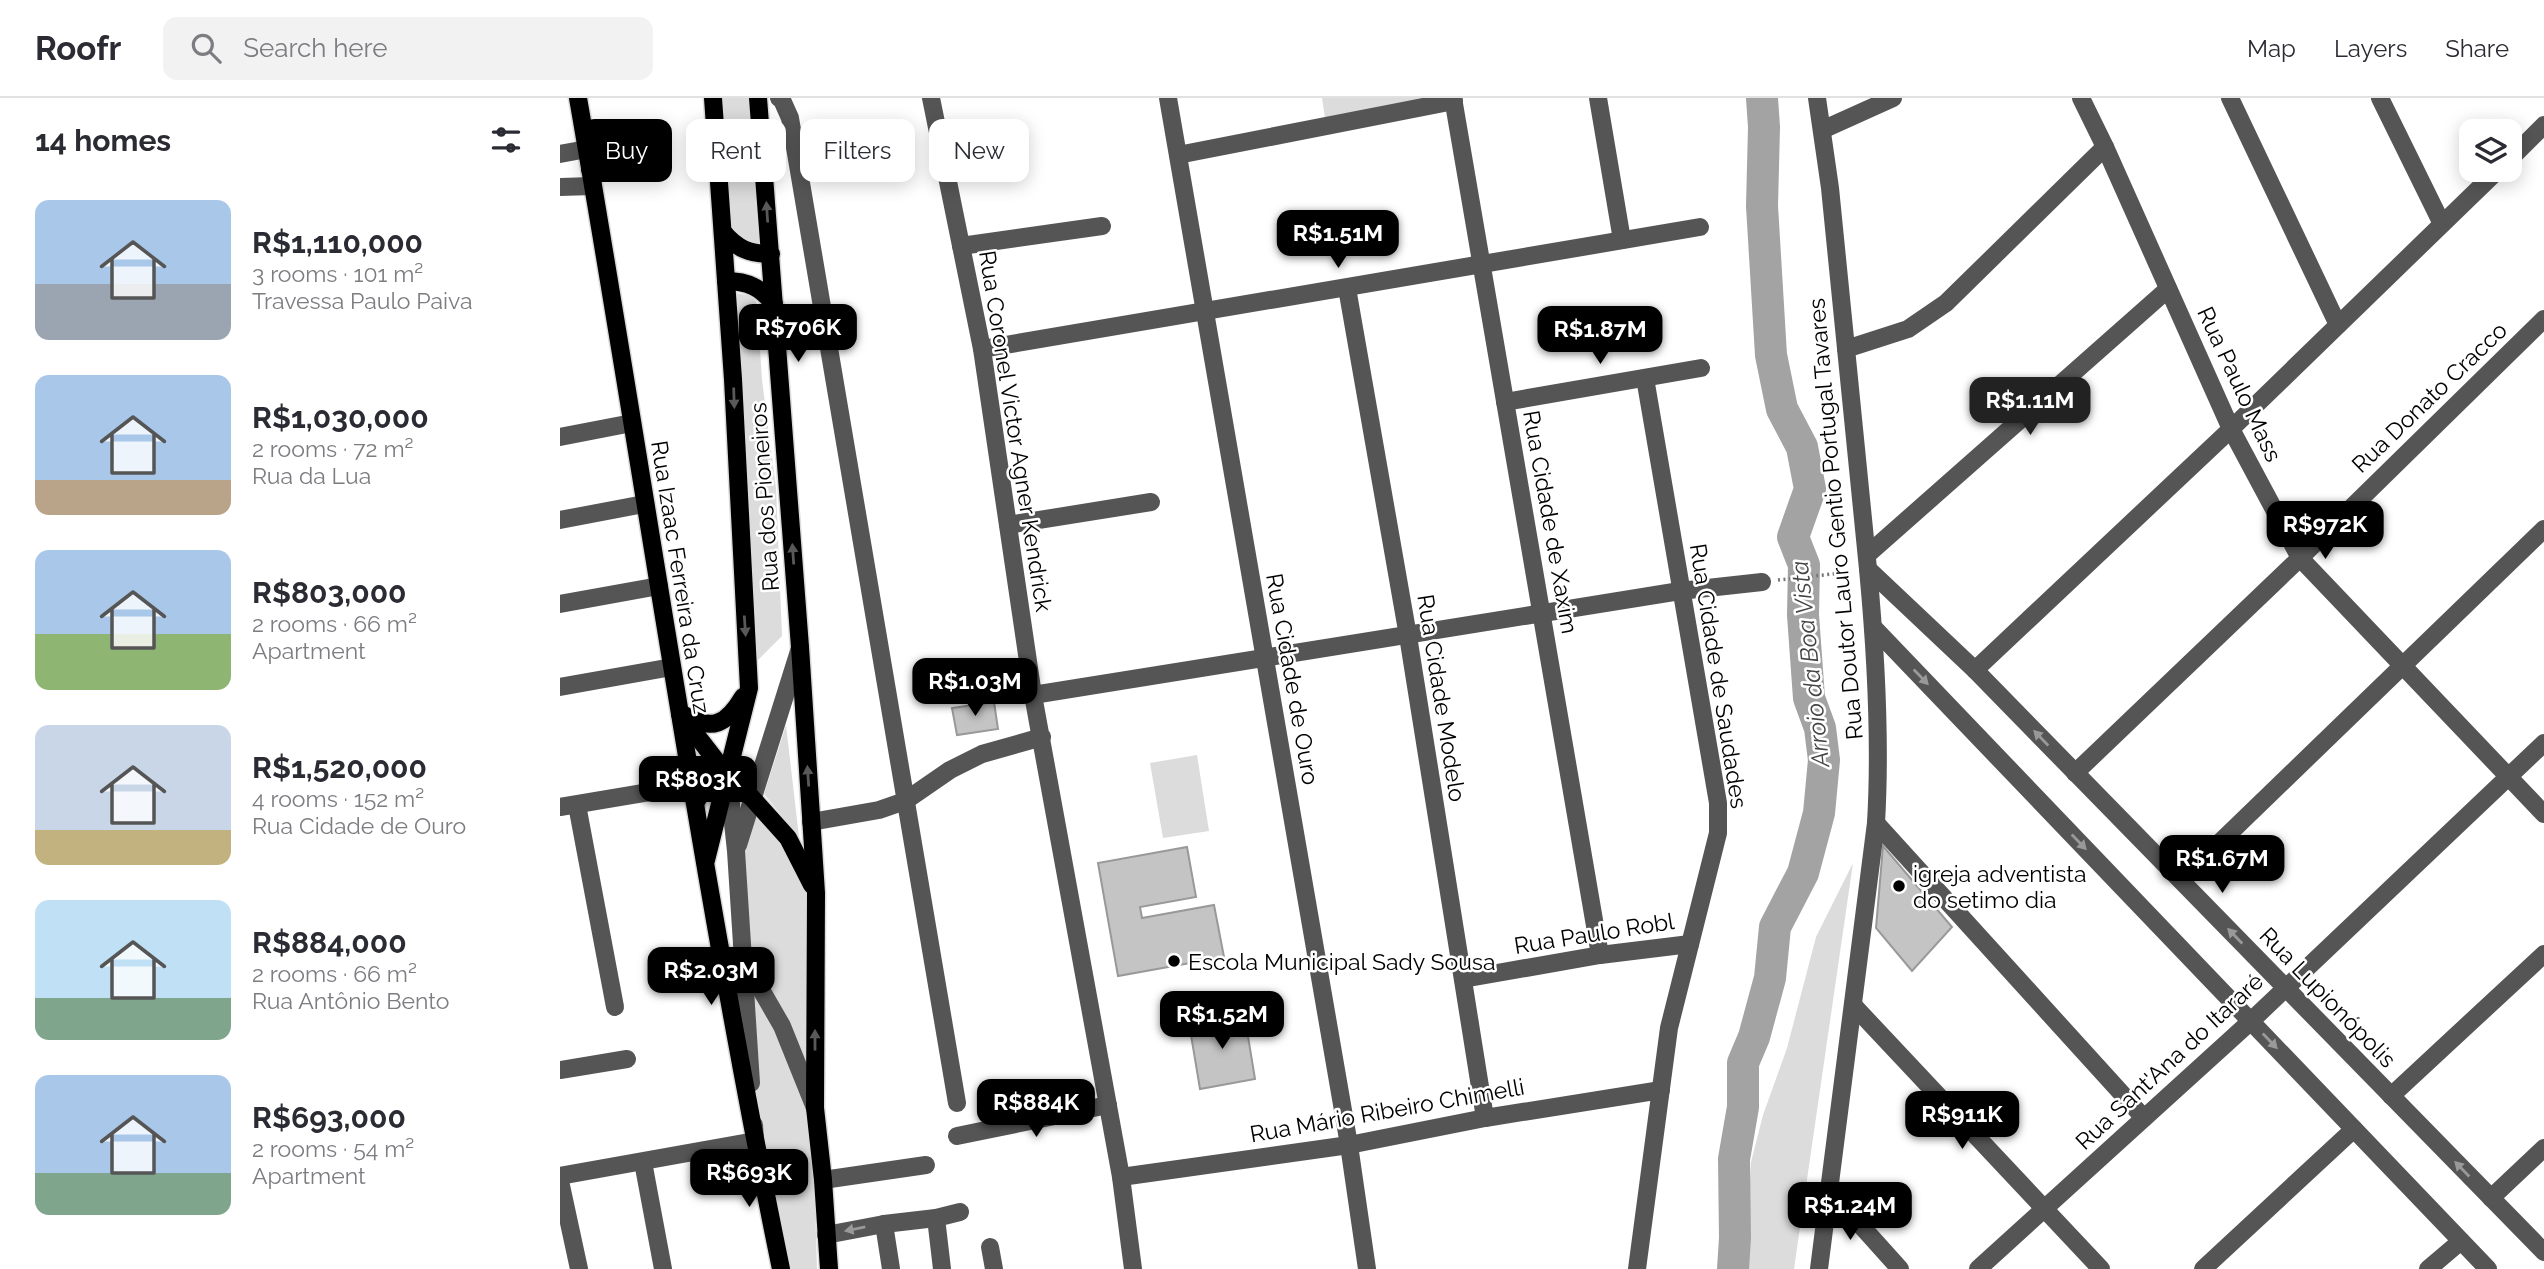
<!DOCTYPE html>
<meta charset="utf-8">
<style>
:root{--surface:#fff;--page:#f2f2f3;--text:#2b2b33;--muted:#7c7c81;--line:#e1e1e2;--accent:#000}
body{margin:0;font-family:Raleway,sans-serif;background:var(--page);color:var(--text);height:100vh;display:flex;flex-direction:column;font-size:26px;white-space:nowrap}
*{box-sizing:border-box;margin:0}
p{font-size:23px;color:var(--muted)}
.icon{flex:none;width:38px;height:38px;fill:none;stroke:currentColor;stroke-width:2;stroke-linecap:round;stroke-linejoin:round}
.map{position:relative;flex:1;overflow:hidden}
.drawer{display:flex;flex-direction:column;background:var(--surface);width:560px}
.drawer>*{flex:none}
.hud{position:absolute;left:21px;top:21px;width:665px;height:63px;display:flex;gap:14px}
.tools{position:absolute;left:1899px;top:21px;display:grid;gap:14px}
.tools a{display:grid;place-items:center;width:63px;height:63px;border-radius:14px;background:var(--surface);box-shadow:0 4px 18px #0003;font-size:35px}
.price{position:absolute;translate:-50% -60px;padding:0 16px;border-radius:14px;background:var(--accent);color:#fff;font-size:23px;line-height:46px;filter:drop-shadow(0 2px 4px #0008)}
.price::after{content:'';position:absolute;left:50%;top:42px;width:21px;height:16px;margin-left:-10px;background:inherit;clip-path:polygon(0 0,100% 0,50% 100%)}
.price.active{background:#222;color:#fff}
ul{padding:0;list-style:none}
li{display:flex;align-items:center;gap:21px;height:175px;padding:0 35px}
li span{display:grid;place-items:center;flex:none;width:196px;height:140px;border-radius:14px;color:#555}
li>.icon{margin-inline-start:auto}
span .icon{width:84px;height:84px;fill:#fffc;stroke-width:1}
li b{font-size:30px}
h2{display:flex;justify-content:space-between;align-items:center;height:84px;padding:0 35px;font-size:30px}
.tag{padding:0 24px;border-radius:14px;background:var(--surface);box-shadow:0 4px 18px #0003;font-size:24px;line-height:63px}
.tag.active{background:var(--accent);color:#fff}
header{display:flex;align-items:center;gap:42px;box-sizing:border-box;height:98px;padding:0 35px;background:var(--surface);border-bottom:2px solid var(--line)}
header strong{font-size:33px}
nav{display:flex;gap:38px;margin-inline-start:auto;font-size:24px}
.search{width:490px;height:63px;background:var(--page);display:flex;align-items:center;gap:18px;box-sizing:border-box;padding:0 24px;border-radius:14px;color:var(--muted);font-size:26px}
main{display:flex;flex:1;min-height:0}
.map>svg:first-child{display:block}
.green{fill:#dcdcdc}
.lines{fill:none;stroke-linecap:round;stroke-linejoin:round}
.river{stroke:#a3a3a3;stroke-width:32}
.building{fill:#c4c4c4;stroke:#999;stroke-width:2}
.major-casing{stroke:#dbdbdb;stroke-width:21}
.path{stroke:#777;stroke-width:3.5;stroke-dasharray:2 3.5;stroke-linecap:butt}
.minor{stroke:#555;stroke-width:18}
.major{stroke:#000;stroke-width:18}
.oneway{fill:#595959}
.oneway2{fill:#999}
.poi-dot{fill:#000;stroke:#fff;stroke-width:2.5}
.labels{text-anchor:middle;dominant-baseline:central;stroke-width:5;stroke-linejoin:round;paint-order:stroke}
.street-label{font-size:23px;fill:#000;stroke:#fff}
.poi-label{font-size:23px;fill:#000;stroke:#fff;text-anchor:start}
.water-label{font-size:24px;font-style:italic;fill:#444;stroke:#fff}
</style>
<header>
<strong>Roofr</strong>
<div class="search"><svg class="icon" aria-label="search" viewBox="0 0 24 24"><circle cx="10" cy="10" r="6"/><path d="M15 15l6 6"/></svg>Search here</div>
<nav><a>Map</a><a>Layers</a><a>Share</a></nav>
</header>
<main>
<section class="drawer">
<h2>14 homes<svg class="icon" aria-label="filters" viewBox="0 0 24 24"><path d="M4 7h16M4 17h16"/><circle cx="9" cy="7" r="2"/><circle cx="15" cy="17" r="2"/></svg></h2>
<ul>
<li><span style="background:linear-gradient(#a9c7e8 60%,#9aa5b1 0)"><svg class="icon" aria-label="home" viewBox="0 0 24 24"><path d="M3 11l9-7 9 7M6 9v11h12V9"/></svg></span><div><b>R$1,110,000</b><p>3 rooms · 101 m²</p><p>Travessa Paulo Paiva</p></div></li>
<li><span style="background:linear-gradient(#a9c7e8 75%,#b9a48a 0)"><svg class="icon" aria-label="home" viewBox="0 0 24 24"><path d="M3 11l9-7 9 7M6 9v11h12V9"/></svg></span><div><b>R$1,030,000</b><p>2 rooms · 72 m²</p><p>Rua da Lua</p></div></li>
<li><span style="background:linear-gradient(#a9c7e8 60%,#8fb573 0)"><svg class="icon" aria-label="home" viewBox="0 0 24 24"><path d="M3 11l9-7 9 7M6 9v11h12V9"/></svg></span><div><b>R$803,000</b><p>2 rooms · 66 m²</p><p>Apartment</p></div></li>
<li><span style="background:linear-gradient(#c9d6e8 75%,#c2b280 0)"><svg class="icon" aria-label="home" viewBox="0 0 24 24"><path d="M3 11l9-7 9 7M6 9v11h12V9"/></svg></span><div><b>R$1,520,000</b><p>4 rooms · 152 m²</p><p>Rua Cidade de Ouro</p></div></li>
<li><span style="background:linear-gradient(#bfe0f5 70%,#7fa58c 0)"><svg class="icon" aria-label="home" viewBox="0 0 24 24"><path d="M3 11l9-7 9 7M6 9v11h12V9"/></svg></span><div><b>R$884,000</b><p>2 rooms · 66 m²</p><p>Rua Antônio Bento</p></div></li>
<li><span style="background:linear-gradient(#a9c7e8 70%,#7fa58c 0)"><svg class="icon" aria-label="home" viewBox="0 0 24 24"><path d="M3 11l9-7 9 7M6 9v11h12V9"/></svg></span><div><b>R$693,000</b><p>2 rooms · 54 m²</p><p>Apartment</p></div></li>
</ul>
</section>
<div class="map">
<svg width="1984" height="1171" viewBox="0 0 1984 1171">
<rect width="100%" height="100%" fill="#fff"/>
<!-- green -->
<g class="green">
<polygon points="158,0 192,0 200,147 192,147 169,132"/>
<polygon points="762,0 888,0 765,20"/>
<polygon points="169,194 193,198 197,206 202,282 216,390 222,538 194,566"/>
<polygon points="226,627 239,739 204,696"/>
<polygon points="637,657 649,733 603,740 590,665"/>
<polygon points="194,709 227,746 253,798 252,997 185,857 179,759"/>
<polygon points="1293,765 1234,1171 1185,1171 1191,1064 1203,1017 1227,950 1256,839"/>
<polygon points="185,870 252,1010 257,1171 223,1171 196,1040"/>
</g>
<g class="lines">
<!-- river -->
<polyline class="river" points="1173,1171 1175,1140 1174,1061 1183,1009 1183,965 1194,939 1210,880 1215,829 1243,775 1259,715 1264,662 1260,630 1249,600 1243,517 1244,467 1233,439 1250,391 1242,349 1222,311 1211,257 1202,108 1204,29 1202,0"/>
</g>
<!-- building -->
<g class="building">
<polygon points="434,604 438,631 397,637 392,610"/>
<polygon points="1323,748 1392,829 1352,873 1316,830"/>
<polygon points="627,749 636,799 580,809 582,820 654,807 664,859 558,878 538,765"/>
<polygon points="684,914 695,981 640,991 629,925"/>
</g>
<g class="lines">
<defs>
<g id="major">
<path d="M18,0C86,390 141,783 221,1171"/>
<polyline points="198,0 240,549 256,795 255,1010 263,1082 269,1171"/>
<path d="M163,134C177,151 190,156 211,156"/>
<path d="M166,183C188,183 201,190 214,206"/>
<polyline points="120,616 168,678 192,700 228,740 252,787"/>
<path d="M124,617C152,634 167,626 183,599"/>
<polyline points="146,762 189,590 173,281 153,0"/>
</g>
</defs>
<!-- major casing -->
<use href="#major" class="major-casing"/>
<!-- path -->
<polyline class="path" points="1218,482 1290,474"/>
<!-- minor -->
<g class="minor">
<polyline points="219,0 222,2 230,20 397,1005"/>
<polyline points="371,0 422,251 473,597 561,1079 573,1171"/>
<polyline points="608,0 789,1047 807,1171"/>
<polyline points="893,0 1040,857"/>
<polyline points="1038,0 1062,142"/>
<path d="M1257,0L1270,90L1308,471C1316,556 1321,640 1316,725L1259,1171"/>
<polyline points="1521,0 1545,49 1671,331 1740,460 1984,716"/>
<polyline points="1670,0 1778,227"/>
<polyline points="1820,0 1882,126"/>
<polyline points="1262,32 1333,0"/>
<polyline points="0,56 27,51"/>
<polyline points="618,57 894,3"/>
<polyline points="1950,61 1984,27"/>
<polyline points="0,89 33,88"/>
<polyline points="401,148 542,128"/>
<polyline points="787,190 848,538 925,1020"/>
<polyline points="422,251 1140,129"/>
<polyline points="1286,251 1348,231 1386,205 1545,49"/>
<polyline points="945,304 1141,270"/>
<polyline points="0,339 72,325"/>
<polyline points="0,422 84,406"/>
<polyline points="448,427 591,404"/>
<polyline points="1307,457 1608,191"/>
<polyline points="1308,471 1415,572 1984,1154"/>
<polyline points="0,506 99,488"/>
<polyline points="1314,530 1928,1171"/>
<polyline points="1415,572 1671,331 1938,72"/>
<polyline points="0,589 112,569"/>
<polyline points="473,597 1120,493 1202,484"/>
<polyline points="1515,675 1740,460 1984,221"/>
<polyline points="168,678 176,753 191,985"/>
<polyline points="17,707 55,909"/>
<polyline points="0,709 131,687"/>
<polyline points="251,724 319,712 345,703 390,672 422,656 482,639"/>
<polyline points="1316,725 1584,1020"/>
<polyline points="178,747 240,550"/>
<polyline points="1621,782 1984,431"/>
<polyline points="184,862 222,928 255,1010"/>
<polyline points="903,881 1040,857 1130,846"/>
<polyline points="1293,907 1541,1171"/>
<polyline points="0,972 67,961"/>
<polyline points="1831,998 1984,856"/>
<polyline points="397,1038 548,1007"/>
<polyline points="83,1064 103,1171"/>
<polyline points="0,1078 195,1043 194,1027"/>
<polyline points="561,1079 789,1047 925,1020 1101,992"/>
<polyline points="263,1082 366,1067"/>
<polyline points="0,1083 19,1171"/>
<polyline points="1269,1092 1340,1171"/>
<polyline points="1931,1100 1984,1050"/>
<polyline points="324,1126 331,1171"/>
<polyline points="266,1137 324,1126 376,1120"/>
<polyline points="430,1149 434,1171"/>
<polyline points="382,1171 376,1120 400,1114"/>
<polyline points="1077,1171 1109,930 1158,735 1158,705 1085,280"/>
<polyline points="1418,1171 1691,923 1984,645"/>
<polyline points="1643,1171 1794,1031"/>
<polyline points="1868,1171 1901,1143"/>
</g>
<!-- major -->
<use href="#major" class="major"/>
</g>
<!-- one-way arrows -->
<defs><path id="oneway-solid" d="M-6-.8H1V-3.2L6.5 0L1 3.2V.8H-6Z" transform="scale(1.75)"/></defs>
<g class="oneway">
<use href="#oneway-solid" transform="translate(207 114) rotate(-94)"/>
<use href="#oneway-solid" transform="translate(174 300) rotate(88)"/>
<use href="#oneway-solid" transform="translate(233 456) rotate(-94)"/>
<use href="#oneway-solid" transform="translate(185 528) rotate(86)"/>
<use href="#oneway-solid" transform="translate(248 678) rotate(-94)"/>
<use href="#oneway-solid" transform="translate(255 942) rotate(-90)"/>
</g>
<g class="oneway2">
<use href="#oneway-solid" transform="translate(1361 579) rotate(46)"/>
<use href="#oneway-solid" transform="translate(1481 640) rotate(-134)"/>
<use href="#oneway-solid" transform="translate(1519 744) rotate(46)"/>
<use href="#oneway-solid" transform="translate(1675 838) rotate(-134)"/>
<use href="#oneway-solid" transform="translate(1710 943) rotate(46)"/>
<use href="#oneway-solid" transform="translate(1902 1071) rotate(-134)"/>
<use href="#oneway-solid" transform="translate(295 1131) rotate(169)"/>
</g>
<!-- markers -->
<g class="poi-dot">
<circle cx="1339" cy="788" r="7"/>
<circle cx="614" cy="863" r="7"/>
</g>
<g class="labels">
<!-- street labels -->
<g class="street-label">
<text transform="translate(1680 286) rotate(65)">Rua Paulo Mass</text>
<text transform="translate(1869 299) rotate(-44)">Rua Donato Cracco</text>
<text transform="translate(456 333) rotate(81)">Rua Coronel Victor Agner Kendrick</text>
<text transform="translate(204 399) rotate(-94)">Rua dos Pioneiros</text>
<text transform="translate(1275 421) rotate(-95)">Rua Doutor Lauro Gentio Portugal Tavares</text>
<text transform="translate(991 424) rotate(80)">Rua Cidade de Xaxim</text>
<text transform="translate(121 479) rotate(81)">Rua Izaac Ferreira da Cruz</text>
<text transform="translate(1159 578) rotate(81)">Rua Cidade de Saudades</text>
<text transform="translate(733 581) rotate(80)">Rua Cidade de Ouro</text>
<text transform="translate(882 600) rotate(81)">Rua Cidade Modelo</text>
<text transform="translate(1034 835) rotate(-9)">Rua Paulo Robl</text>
<text transform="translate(1768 899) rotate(46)">Rua Lupionópolis</text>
<text transform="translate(1609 963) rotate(-43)">Rua Sant'Ana do Itararé</text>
<text transform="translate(827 1012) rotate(-10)">Rua Mário Ribeiro Chimelli</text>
</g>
<!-- poi labels -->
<g class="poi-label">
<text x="1353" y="775">igreja adventista<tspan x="1353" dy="26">do setimo dia</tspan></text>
<text x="628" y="863">Escola Municipal Sady Sousa</text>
</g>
<!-- water labels -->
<g class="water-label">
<text transform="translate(1250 566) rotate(-96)">Arroio da Boa Vista</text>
</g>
</g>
</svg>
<div class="tools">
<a><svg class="icon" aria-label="layers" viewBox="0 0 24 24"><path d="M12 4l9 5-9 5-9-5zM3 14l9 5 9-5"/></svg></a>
</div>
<b class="price" style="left:778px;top:172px">R$1.51M</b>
<b class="price" style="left:238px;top:266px">R$706K</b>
<b class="price" style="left:1040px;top:268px">R$1.87M</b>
<b class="price active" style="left:1470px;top:339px">R$1.11M</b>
<b class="price" style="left:1765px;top:463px">R$972K</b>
<b class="price" style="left:415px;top:620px">R$1.03M</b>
<b class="price" style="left:138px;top:718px">R$803K</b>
<b class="price" style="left:1662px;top:797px">R$1.67M</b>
<b class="price" style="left:151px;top:909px">R$2.03M</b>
<b class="price" style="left:662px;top:953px">R$1.52M</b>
<b class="price" style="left:476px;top:1041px">R$884K</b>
<b class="price" style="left:1402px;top:1053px">R$911K</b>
<b class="price" style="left:189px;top:1111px">R$693K</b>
<b class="price" style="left:1290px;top:1144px">R$1.24M</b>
<div class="hud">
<a class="tag active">Buy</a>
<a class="tag">Rent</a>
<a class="tag">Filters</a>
<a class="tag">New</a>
</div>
</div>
</main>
